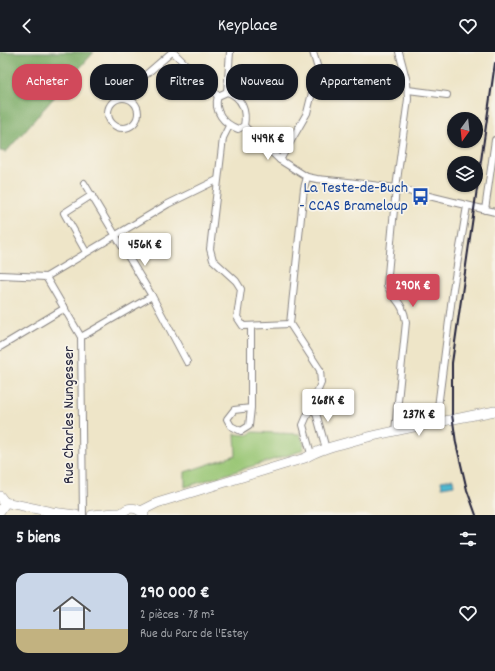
<!DOCTYPE html>
<html lang="fr">
<meta charset="utf-8">
<style>
:root{--surface:#171b24;--page:#242831;--text:#f1f3f6;--muted:#9ea1a6;--line:#363941;--accent:#d1495b}
body{margin:0;font-family:Dekko,sans-serif;background:var(--page);color:var(--text);height:100vh;display:flex;flex-direction:column;font-size:15px;white-space:nowrap}
*{box-sizing:border-box;margin:0}
p{font-size:13px;color:var(--muted)}
.icon{flex:none;width:22px;height:22px;fill:none;stroke:currentColor;stroke-width:2;stroke-linecap:round;stroke-linejoin:round}
.map{position:relative;height:463px;overflow:hidden}
.details{display:flex;flex-direction:column;background:var(--surface);flex:1}
.details>*{flex:none}
.top-card{position:absolute;left:12px;top:12px;width:471px;height:36px;display:flex;gap:8px}
.needle{width:26px;rotate:195deg}
.buttons{position:absolute;left:447px;top:60px;display:grid;gap:8px}
.buttons a{display:grid;place-items:center;width:36px;height:36px;border-radius:50%;background:var(--surface);box-shadow:0 1px 3px #0004;font-size:20px}
.price{position:absolute;translate:-50% -34px;padding:0 9px;border-radius:4px;background:#fff;color:#222;font-size:13px;line-height:26px;filter:drop-shadow(0 1px 2px #0008)}
.price::after{content:'';position:absolute;left:50%;top:24px;width:12px;height:9px;margin-left:-6px;background:inherit;clip-path:polygon(0 0,100% 0,50% 100%)}
.price.current{background:var(--accent);color:#fff}
ul{padding:0;list-style:none}
li{display:flex;align-items:center;gap:12px;height:100px;padding:0 16px}
li+li{border-top:1px solid var(--line)}
li span{display:grid;place-items:center;flex:none;width:112px;height:80px;border-radius:12px;color:#555}
li>.icon{margin-inline-start:auto}
span .icon{width:48px;height:48px;fill:#fffc;stroke-width:1}
li b{font-size:17px}
h2{display:flex;justify-content:space-between;align-items:center;height:48px;padding:0 16px;font-size:17px}
.pill{padding:0 14px;border-radius:16px;background:var(--surface);box-shadow:0 1px 3px #0004;font-size:14px;line-height:36px}
.pill.current{background:var(--accent);color:#fff}
header{display:flex;justify-content:space-between;align-items:center;height:52px;padding:0 16px;background:var(--surface);font-size:18px;font-weight:600}
.map>svg:first-child{display:block}
.green{fill:#99c674;stroke:#5e7458}
.forest{fill:#7aab66;stroke:#4e6650}
.water{fill:#50b7cf;stroke:#396c85}
.lines{fill:none;stroke-linecap:round;stroke-linejoin:round}
.street-casing{stroke:#888482;stroke-width:8}
.secondary-casing{stroke:#888482;stroke-width:10}
.street{stroke:#fff;stroke-width:6}
.secondary{stroke:#fff;stroke-width:9}
.rail{stroke:#22223b;stroke-width:2}
.labels{text-anchor:middle;dominant-baseline:central;stroke-width:3.5;stroke-linejoin:round;paint-order:stroke}
.transit-label{font-size:16px;fill:#164399;stroke:#f7f3e8;text-anchor:end}
.street-label{font-size:16px;fill:#22223b;stroke:#f7f3e8}
</style>
<header><svg class="icon" aria-label="back" viewBox="0 0 24 24"><path d="M15 5l-7 7 7 7"/></svg>Keyplace<svg class="icon" aria-label="heart" viewBox="0 0 24 24"><path d="M12 20l-8-8c-3-5 5-10 8-4 3-6 11-1 8 4z"/></svg></header>
<div class="map">
<svg width="495" height="463" viewBox="0 0 495 463">
<rect width="100%" height="100%" fill="#f7f3e8"/>
<filter id="ink" filterUnits="userSpaceOnUse"><feTurbulence type="fractalNoise" baseFrequency=".025" numOctaves="2"/><feDisplacementMap in="SourceGraphic" scale="8" xChannelSelector="R" yChannelSelector="G"/><feConvolveMatrix kernelMatrix="1 2 1 2 8 2 1 2 1" color-interpolation-filters="sRGB"/></filter>
<filter id="wash" filterUnits="userSpaceOnUse"><feTurbulence type="fractalNoise" baseFrequency=".012" numOctaves="4" result="noise"/><feDisplacementMap in="SourceGraphic" scale="16" xChannelSelector="R" yChannelSelector="G"/><feGaussianBlur stdDeviation="0.9" result="paint"/><feColorMatrix in="noise" values="0 0 0 0 0 0 0 0 0 0 0 0 0 0 0 0 0 1.4 0 .05"/><feComposite in="paint" operator="in"/></filter>
<g filter="url(#wash)">
<rect width="100%" height="100%" fill="#eee5c8"/>
<!-- green -->
<polygon class="green" points="253,380 300,382 304,392 303,397 298,400 185,435 185,420 236,403 235,382 247,383"/>
<!-- forest -->
<polygon class="forest" points="0,0 94,0 6,100 0,99"/>
<!-- water -->
<polygon class="water" points="453,427 454,433 442,435 441,429"/>
</g>
<g filter="url(#ink)">
<g class="lines">
<defs>
<g id="street">
<polyline points="173,0 218,44"/>
<polyline points="408,38 447,43"/>
<path d="M227,40C242,45 247,59 244,74L238,77C224,72 213,59 218,44Z"/>
<polyline points="227,40 230,0"/>
<circle cx="123" cy="61" r="15"/>
<polyline points="127,46 142,26 172,0"/>
<polyline points="229,74 223,86 210,197 213,208 236,229 241,237 237,265 243,274 290,272"/>
<polyline points="244,74 280,108 307,125 317,127 348,130 396,136 495,160"/>
<polyline points="280,108 307,61 318,17 313,0"/>
<polyline points="307,125 304,136 290,272 320,318 321,331 303,373 311,402"/>
<polyline points="84,131 152,244 187,310"/>
<polyline points="485,158 495,88"/>
<polyline points="86,200 64,161 92,143"/>
<polyline points="0,223 46,225 168,152 217,128"/>
<polyline points="46,225 81,285 83,463"/>
<polyline points="81,285 152,244"/>
<polyline points="0,295 65,256"/>
<polyline points="313,350 326,397"/>
<polyline points="251,356 234,358 227,367 231,374 241,379 249,374 251,356 251,274"/>
<polyline points="438,370 437,363 453,237 467,154"/>
<path d="M395,379L406,270C403,249 394,249 387,233L396,136L408,47L407,30L399,0"/>
</g>
<g id="secondary">
<polyline points="0,444 3,448 4,453 0,459"/>
<polyline points="4,450 52,460 76,463"/>
<path d="M141,459L157,451L305,406C321,396 342,392 360,387C405,376 450,368 495,359"/>
<polyline points="92,463 115,461 121,461"/>
<path d="M120,463C127,454 137,454 144,463"/>
</g>
</defs>
<!-- street casing -->
<use href="#street" class="street-casing"/>
<!-- secondary casing -->
<use href="#secondary" class="secondary-casing"/>
<!-- street -->
<use href="#street" class="street"/>
<!-- secondary -->
<use href="#secondary" class="secondary"/>
<!-- rail -->
<polyline class="rail" points="476,463 467,438 456,391 452,362 452,311 495,11"/>
</g>
</g>
<!-- icons -->
<defs>
<symbol id="bus-bare" viewBox="-9 -9 18 18"><path d="M-5-6H5V4H4V6H2V4H-2V6H-4V4H-5ZM-3.5-4V0h7V-4ZM-3.5 1.2v1.5H-2V1.2ZM2 1.2v1.5H3.5V1.2Z" fill="#1a4fb4" stroke="#f7f3e8" stroke-width="2.5" paint-order="stroke"/></symbol>
</defs>
<g fill-rule="evenodd">
<use href="#bus-bare" x="408" y="132" width="25" height="25"/>
</g>
<g class="labels">
<!-- transit labels -->
<g class="transit-label">
<text x="408" y="136">La Teste-de-Buch<tspan x="408" dy="18">- CCAS Brameloup</tspan></text>
</g>
<!-- street labels -->
<g class="street-label">
<text transform="translate(69 363) rotate(-90)">Rue Charles Nungesser</text>
</g>
</g>
</svg>
<div class="buttons">
<a><svg class="needle" viewBox="-14 -14 28 28"><path d="M0-13l5 13h-10z" fill="#e53935"/><path d="M0 13l5-13h-10z" fill="#9ea1a6"/></svg></a>
<a><svg class="icon" aria-label="layers" viewBox="0 0 24 24"><path d="M12 4l9 5-9 5-9-5zM3 14l9 5 9-5"/></svg></a>
</div>
<b class="price" style="left:268px;top:109px">449K €</b>
<b class="price" style="left:145px;top:215px">456K €</b>
<b class="price current" style="left:413px;top:256px">290K €</b>
<b class="price" style="left:328px;top:371px">268K €</b>
<b class="price" style="left:419px;top:385px">237K €</b>
<div class="top-card">
<a class="pill current">Acheter</a>
<a class="pill">Louer</a>
<a class="pill">Filtres</a>
<a class="pill">Nouveau</a>
<a class="pill">Appartement</a>
</div>
</div>
<section class="details">
<h2>5 biens<svg class="icon" aria-label="filters" viewBox="0 0 24 24"><path d="M4 7h16M4 17h16"/><circle cx="9" cy="7" r="2"/><circle cx="15" cy="17" r="2"/></svg></h2>
<ul>
<li><span style="background:linear-gradient(#c9d6e8 70%,#c2b280 0)"><svg class="icon" aria-label="home" viewBox="0 0 24 24"><path d="M3 11l9-7 9 7M6 9v11h12V9"/></svg></span><div><b>290 000 €</b><p>2 pièces · 78 m²</p><p>Rue du Parc de l'Estey</p></div><svg class="icon" aria-label="heart" viewBox="0 0 24 24"><path d="M12 20l-8-8c-3-5 5-10 8-4 3-6 11-1 8 4z"/></svg></li>
</ul>
</section>
